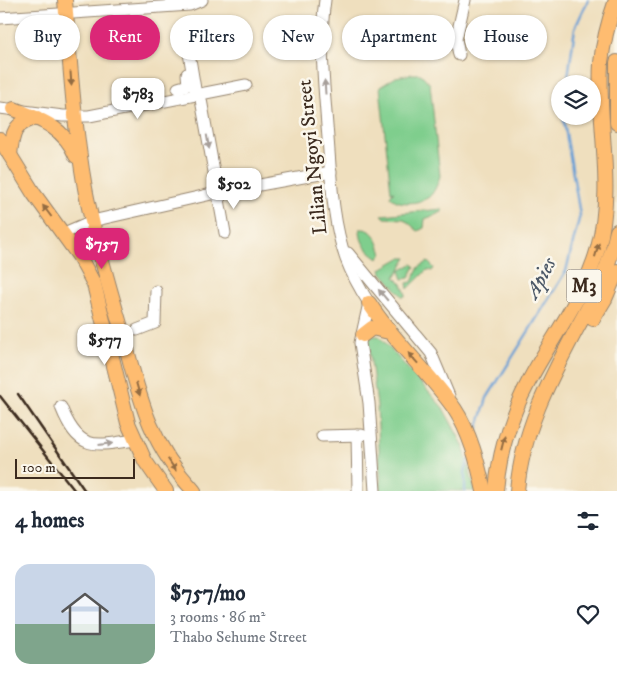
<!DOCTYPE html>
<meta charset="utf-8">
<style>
:root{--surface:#fff;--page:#f2f2f3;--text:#1f2937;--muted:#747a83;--accent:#db2777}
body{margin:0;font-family:"IM FELL DW Pica",serif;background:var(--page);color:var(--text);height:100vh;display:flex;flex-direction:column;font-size:19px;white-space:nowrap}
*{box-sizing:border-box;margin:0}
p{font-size:16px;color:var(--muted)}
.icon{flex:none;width:28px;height:28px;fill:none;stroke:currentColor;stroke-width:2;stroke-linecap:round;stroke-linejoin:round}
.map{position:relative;height:491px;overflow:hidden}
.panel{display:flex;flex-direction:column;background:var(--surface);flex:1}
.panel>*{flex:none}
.hud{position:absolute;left:15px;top:15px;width:588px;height:45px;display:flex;gap:10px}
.fabs{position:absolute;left:551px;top:75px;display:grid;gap:10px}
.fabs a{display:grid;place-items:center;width:50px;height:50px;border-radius:50%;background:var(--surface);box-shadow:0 1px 4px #0004;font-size:25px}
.scale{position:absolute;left:15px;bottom:12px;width:120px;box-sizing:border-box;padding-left:5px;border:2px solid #3b2a1e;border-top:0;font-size:14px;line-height:18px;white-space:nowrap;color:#3b2a1e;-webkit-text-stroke:4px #fbf7ec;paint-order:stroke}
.price{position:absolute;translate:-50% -42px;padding:0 11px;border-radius:10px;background:#fff;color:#222;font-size:16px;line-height:32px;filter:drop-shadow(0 1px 2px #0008)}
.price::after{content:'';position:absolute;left:50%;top:30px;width:15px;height:11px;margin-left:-8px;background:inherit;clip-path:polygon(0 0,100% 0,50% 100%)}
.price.selected{background:var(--accent);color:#fff}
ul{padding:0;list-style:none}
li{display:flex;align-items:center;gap:15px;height:125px;padding:0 15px}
li span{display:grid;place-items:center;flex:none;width:140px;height:100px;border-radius:15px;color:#555}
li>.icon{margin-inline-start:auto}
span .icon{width:60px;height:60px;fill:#fffc;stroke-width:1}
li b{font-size:21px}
h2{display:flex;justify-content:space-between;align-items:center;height:60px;padding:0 15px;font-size:21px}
.chip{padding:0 18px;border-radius:22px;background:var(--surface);box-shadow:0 1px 4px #0004;font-size:18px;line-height:45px}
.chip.selected{background:var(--accent);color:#fff}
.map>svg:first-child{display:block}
.green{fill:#7fce8d;stroke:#5d7c56}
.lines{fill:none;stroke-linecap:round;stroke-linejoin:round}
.stream{stroke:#669ed4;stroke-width:2.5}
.minor-casing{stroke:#95846e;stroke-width:13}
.major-casing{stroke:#95846e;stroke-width:16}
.minor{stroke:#fff;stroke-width:11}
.major{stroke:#febc70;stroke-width:14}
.rail{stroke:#3b2a1e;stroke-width:2.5}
.oneway{fill:#936c43}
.oneway2{fill:#a79f9a}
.labels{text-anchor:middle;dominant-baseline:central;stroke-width:5;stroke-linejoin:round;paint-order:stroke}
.shield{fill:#fbf7ec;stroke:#75685c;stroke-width:1}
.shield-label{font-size:19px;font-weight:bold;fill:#3b2a1e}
.street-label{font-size:20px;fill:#3b2a1e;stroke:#fbf7ec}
.water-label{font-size:21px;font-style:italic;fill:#4c5867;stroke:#fbf7ec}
</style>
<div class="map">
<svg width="617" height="491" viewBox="0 0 617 491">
<rect width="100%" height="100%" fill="#fbf7ec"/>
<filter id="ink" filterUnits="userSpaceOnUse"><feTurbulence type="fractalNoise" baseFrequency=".02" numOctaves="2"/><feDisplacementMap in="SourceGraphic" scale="10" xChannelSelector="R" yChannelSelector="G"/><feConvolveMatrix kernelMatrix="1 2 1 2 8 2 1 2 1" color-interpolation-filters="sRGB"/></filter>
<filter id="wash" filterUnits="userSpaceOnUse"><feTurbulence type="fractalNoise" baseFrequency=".0096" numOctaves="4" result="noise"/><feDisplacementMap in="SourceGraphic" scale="20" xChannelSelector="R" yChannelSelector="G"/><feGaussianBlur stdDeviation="1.12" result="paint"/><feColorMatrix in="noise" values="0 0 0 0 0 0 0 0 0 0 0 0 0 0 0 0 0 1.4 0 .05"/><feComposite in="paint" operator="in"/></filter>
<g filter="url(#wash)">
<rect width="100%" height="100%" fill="#efdfbe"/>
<!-- green -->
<g class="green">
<path d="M412,74H421L430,84L440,176C438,183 434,193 429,197C419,204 397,206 390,196L394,191L391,192L380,87L396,77Z"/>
<polygon points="442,209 442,212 425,219 424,228 418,231 404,219 385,218 382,215"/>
<path d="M360,229C375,228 378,242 382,254L378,258C367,250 360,244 360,229Z"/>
<polygon points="400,258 407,258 395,277 402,284 406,295 403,297 382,273 381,269"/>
<polygon points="428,262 434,268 432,271 427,270 408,289 407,283 412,282 419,267"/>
<polygon points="412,264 415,266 409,278 403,279 400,271"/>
<polygon points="372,336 379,336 443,408 463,445 475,491 381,491 377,405 368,340"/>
</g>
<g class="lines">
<!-- stream -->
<g class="stream">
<polyline points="567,84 575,28 588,0"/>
<polyline points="475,437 487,398 566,271 580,215 563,116"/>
<polyline points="465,491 465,472 468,460"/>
</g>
</g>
</g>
<g filter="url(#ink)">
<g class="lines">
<defs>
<g id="minor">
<path d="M325,0C319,42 324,84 327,126C331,169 331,218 346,259C352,275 360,289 369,303L360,343L369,403L375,491"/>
<polyline points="0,18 190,5 202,0"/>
<polyline points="459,55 456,39 465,0"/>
<polyline points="178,88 188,85 187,74"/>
<polyline points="200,94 225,233"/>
<polyline points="196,95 189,53 225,43"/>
<polyline points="0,108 63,116 89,116 246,85"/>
<polyline points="64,233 92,221 216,193 331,172"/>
<polyline points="348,253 431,353 449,396"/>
<polyline points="137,330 155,323 156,291"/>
<path d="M61,407C79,452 94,446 135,440"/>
<polyline points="357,435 358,491"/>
<polyline points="322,436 362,435"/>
</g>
<g id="major">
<path d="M65,0C70,63 74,126 85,188C94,236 108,284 122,331C139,394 147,441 194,491"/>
<polyline points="617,62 617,123"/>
<path d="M14,109C40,119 65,128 76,156"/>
<polyline points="0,139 34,194 79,256 94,284 128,423 145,461 166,491"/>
<path d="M10,155C12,134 14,122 37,118"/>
<path d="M369,303C393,341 428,371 454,408C470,432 478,463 484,491"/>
<polyline points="593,319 605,299 617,271"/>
<polyline points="363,335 372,328 389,332"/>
<path d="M496,491C499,452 510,417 528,383C551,338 584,298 598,248C615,186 597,125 601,63C603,41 609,20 616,0"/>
<path d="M517,491C522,432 549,381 576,330C594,298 610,267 617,231"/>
</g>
</defs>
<!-- minor casing -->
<use href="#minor" class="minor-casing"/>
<!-- major casing -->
<use href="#major" class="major-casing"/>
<!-- minor -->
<use href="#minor" class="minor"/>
<!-- major -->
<use href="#major" class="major"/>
<!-- rail -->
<g class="rail">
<polyline points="18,394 85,491"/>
<polyline points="0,396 75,491"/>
</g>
</g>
<!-- one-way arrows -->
<defs><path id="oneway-solid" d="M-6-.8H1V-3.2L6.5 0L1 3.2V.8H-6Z" transform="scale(1.25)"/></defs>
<g class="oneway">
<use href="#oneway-solid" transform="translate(71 79) rotate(86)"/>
<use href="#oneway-solid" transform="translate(47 211) rotate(-127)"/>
<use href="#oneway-solid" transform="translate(597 250) rotate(-74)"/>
<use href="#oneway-solid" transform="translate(413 358) rotate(-132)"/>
<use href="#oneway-solid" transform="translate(138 389) rotate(74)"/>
<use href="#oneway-solid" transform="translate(503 443) rotate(-76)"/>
<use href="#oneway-solid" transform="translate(172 465) rotate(56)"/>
</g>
<g class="oneway2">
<use href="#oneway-solid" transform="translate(325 87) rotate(-94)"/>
<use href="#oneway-solid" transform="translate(208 142) rotate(80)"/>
<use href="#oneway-solid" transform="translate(383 295) rotate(-130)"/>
<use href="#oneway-solid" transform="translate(106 444) rotate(-7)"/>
</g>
</g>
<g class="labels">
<!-- shield labels -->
<rect class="shield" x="566.5" y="269.5" width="35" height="33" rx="4"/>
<g class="shield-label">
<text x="584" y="286">M3</text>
</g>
<!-- street labels -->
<g class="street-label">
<text transform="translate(313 157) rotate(-96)">Lilian Ngoyi Street</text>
</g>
<!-- water labels -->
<g class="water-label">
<text transform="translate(541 278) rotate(-62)">Apies</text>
</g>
</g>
</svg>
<div class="fabs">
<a><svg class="icon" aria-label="layers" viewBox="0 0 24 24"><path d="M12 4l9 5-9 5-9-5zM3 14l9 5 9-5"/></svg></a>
</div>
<div class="scale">100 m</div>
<b class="price" style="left:138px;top:120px">$783</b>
<b class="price" style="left:234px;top:210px">$502</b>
<b class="price selected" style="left:102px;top:270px">$757</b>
<b class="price" style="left:105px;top:366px">$577</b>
<div class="hud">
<a class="chip">Buy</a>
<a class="chip selected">Rent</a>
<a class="chip">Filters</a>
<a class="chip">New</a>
<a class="chip">Apartment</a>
<a class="chip">House</a>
</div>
</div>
<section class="panel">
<h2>4 homes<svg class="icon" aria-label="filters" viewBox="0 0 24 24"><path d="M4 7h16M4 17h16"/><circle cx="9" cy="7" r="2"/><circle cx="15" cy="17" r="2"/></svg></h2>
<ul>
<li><span style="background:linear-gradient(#c9d6e8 60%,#7fa58c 0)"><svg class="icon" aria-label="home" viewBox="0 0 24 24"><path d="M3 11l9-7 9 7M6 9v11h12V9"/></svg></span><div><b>$757/mo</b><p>3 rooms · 86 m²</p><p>Thabo Sehume Street</p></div><svg class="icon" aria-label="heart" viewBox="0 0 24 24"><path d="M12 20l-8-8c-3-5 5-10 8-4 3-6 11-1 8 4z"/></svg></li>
</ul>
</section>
